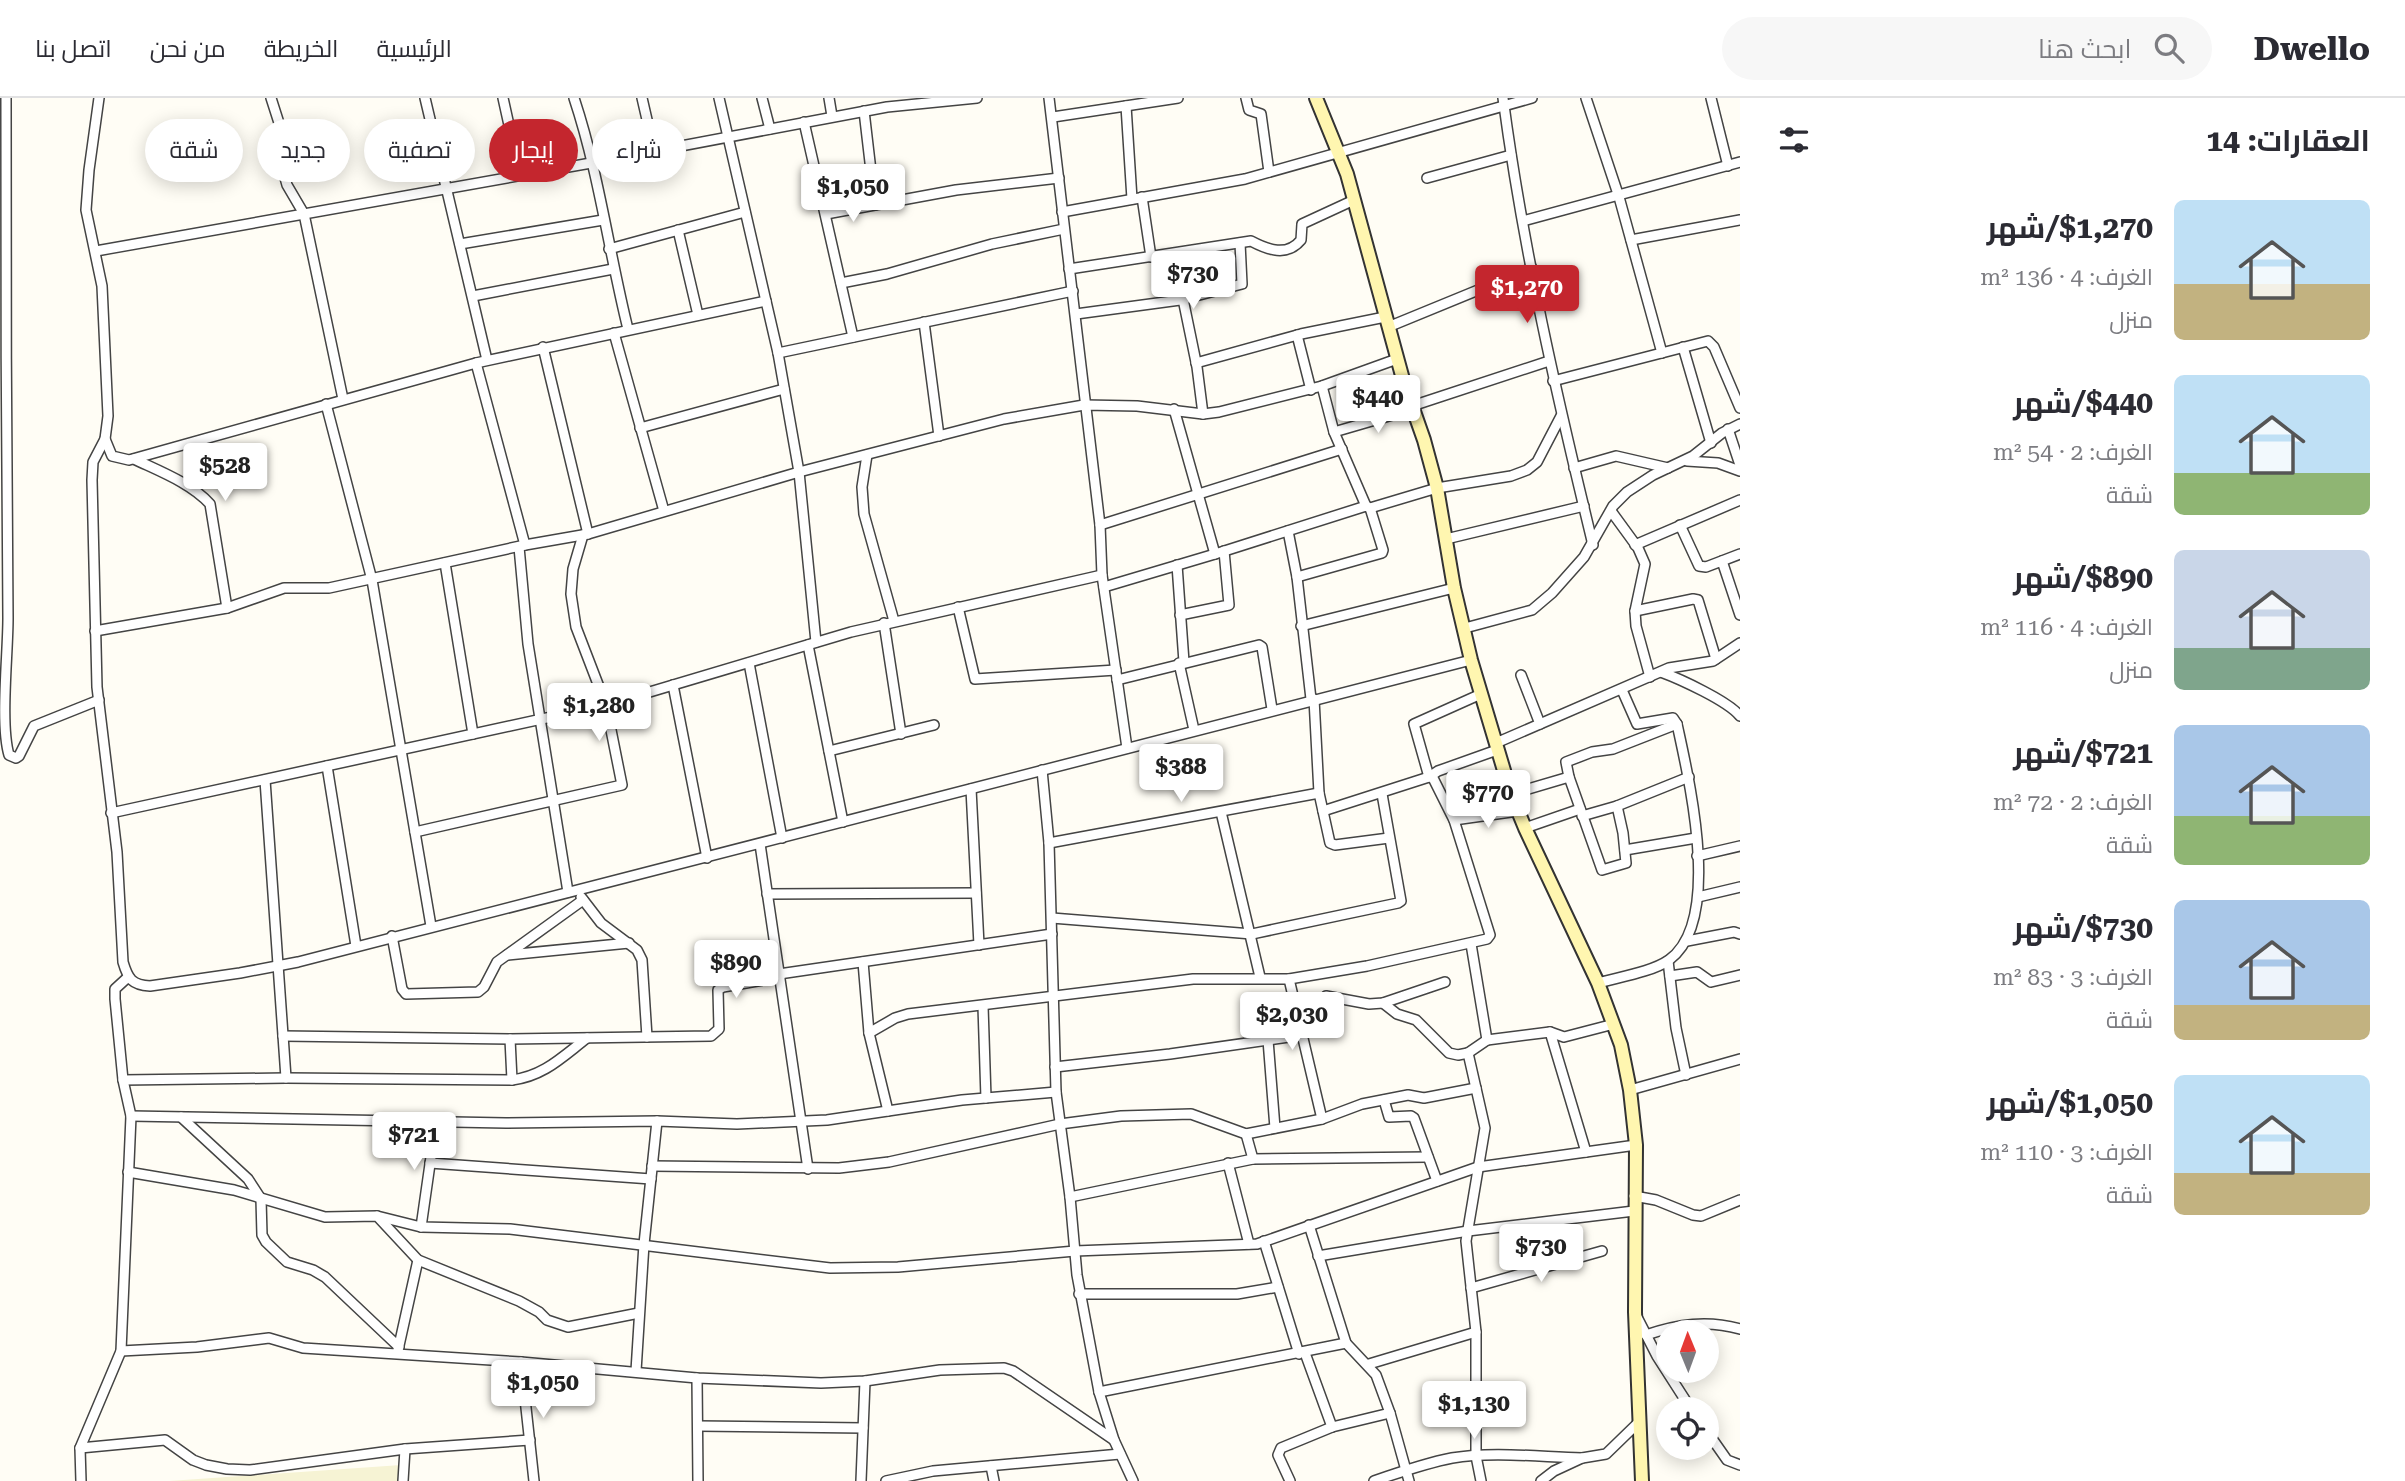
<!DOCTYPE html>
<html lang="ar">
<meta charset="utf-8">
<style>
:root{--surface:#fff;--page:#f7f7f7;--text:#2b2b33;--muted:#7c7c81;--line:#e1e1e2;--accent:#c4262e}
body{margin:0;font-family:"Roboto Serif",Cairo,serif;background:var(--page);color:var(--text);direction:rtl;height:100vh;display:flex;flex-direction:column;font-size:26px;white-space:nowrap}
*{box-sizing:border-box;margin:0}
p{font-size:23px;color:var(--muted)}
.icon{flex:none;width:38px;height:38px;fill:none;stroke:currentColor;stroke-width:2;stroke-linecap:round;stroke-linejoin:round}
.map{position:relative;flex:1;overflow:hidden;direction:ltr}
.panel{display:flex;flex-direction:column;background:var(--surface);width:665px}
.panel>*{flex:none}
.banner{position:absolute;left:21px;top:21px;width:665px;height:63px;direction:rtl;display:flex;gap:14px}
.needle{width:46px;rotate:359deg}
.buttons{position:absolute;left:1656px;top:1222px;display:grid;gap:14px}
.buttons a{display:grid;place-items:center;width:63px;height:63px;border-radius:50%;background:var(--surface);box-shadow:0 4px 18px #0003;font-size:35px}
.price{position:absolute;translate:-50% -60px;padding:0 16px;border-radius:7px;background:#fff;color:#222;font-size:23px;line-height:46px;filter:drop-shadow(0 2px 4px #0008)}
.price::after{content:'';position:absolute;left:50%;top:42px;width:21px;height:16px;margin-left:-10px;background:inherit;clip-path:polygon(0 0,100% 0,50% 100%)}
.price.active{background:var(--accent);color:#fff}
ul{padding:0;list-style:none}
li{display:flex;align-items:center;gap:21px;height:175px;padding:0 35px}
li span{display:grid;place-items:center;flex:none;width:196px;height:140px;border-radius:10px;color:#555}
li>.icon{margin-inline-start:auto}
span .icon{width:84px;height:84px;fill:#fffc;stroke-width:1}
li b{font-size:30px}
h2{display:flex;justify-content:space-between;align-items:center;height:84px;padding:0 35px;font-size:30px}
.tag{padding:0 24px;border-radius:32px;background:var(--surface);box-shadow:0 4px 18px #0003;font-size:24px;line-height:63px}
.tag.active{background:var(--accent);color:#fff}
header{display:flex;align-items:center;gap:42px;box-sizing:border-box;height:98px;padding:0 35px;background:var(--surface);border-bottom:2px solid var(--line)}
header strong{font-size:33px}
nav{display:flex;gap:38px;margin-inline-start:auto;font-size:24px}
.search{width:490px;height:63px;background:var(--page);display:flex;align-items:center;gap:18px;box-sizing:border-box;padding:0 24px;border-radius:38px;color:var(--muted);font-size:26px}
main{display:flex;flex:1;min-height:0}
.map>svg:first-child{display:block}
.farmland{fill:#f6f3d4}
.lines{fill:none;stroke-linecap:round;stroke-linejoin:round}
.street-casing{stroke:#444;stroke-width:12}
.secondary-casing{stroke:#333;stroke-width:16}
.street{stroke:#fff;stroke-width:9}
.secondary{stroke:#fff6b0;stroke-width:12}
</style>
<header>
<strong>Dwello</strong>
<div class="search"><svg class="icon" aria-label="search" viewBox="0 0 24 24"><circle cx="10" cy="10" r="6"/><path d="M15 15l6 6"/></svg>ابحث هنا</div>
<nav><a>الرئيسية</a><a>الخريطة</a><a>من نحن</a><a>اتصل بنا</a></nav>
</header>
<main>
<section class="panel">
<h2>العقارات: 14<svg class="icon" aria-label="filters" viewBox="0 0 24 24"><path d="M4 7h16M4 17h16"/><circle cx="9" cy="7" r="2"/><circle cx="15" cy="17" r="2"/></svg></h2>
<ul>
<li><span style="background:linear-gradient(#bfe0f5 60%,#c2b280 0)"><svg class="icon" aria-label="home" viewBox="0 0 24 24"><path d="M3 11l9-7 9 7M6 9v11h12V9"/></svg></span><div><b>$1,270/شهر</b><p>الغرف: 4 · 136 m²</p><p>منزل</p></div></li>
<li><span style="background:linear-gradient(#bfe0f5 70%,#8fb573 0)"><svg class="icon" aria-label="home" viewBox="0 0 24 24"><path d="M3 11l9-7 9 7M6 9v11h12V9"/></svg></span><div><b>$440/شهر</b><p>الغرف: 2 · 54 m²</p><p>شقة</p></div></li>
<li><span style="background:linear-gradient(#c9d6e8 70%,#7fa58c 0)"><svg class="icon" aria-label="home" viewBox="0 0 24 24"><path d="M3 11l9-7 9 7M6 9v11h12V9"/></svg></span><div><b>$890/شهر</b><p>الغرف: 4 · 116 m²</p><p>منزل</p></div></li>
<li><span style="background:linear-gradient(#a9c7e8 65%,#8fb573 0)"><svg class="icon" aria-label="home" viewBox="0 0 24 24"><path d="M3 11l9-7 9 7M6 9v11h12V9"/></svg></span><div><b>$721/شهر</b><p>الغرف: 2 · 72 m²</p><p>شقة</p></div></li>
<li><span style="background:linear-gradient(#a9c7e8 75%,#c2b280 0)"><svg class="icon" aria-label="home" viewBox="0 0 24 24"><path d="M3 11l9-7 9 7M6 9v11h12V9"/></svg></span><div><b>$730/شهر</b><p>الغرف: 3 · 83 m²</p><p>شقة</p></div></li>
<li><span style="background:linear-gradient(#bfe0f5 70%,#c2b280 0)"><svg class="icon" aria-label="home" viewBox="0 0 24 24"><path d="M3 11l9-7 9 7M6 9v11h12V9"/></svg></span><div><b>$1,050/شهر</b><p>الغرف: 3 · 110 m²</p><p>شقة</p></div></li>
</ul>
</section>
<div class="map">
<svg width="1740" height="1383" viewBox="0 0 1740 1383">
<rect width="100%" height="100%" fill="#fffdf5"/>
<!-- farmland -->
<polygon class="farmland" points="401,1367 400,1383 169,1383"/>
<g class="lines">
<defs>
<g id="street">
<path d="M6,0C6,173 6,347 8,520C8,557 0,626 9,657L16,660L19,658L34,628L99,602"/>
<path d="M99,0L89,72L86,112L102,188L108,318L105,341L93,364L92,382L97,589L117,754L123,864C128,881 132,887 150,888L240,875L298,864L1471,562"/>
<polyline points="271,0 279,25 280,62 287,87 304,116 343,301"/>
<polyline points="425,0 487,262"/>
<polyline points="503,0 520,77"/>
<path d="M574,0C599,75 609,155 628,231"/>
<polyline points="642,0 654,52"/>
<polyline points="719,0 778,255 799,374 816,544"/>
<polyline points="762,0 770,31"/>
<polyline points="829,0 832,18"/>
<polyline points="1049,0 1100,427 1102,477 1127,650"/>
<polyline points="1246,0 1249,12 1261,16 1269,74"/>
<path d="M1503,0C1523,151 1557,299 1593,447"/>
<polyline points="1586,0 1619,99 1662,255"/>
<polyline points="1711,0 1728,68"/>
<polyline points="1126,8 1132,101"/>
<polyline points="864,13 875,107"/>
<polyline points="1053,19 1178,0"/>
<polyline points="804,24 853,239"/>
<polyline points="1427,80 1511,57"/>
<polyline points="1142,99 1151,159"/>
<polyline points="1062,114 1245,81 1532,0"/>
<polyline points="826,116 956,92 1059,80"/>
<polyline points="1523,123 1740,64"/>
<polyline points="678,132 698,217"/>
<polyline points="1631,142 1740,122"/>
<polyline points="460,146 603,122"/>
<polyline points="609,151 745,114"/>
<polyline points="96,153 591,65 887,9 977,0"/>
<path d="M1069,171L1251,143C1268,152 1287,159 1301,142L1302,126L1354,102"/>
<polyline points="841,185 887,176 992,146 1064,131"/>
<polyline points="473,198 613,171"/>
<polyline points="1183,201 1197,269 1203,316"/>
<polyline points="1076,216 1180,202 1242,186 1240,145"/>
<polyline points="924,224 939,338"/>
<polyline points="1388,229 1532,170"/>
<polyline points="614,235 664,413"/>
<polyline points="1297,237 1311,292"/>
<polyline points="543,249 588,436"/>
<polyline points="1683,249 1711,345"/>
<polyline points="778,255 1073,193"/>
<polyline points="476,265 525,447"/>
<polyline points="1196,265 1301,236 1385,219"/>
<polyline points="1553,283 1708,243 1714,249 1740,310"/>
<polyline points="1322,288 1334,334 1366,408"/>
<polyline points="326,306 372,482 431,828"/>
<polyline points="1412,308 1549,263"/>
<polyline points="1174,311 1215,456"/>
<polyline points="640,330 784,291"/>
<polyline points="1728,331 1740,367"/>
<polyline points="1334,334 1413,311"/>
<polyline points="105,341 112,358 129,362 476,265 766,203"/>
<polyline points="867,357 862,389 864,416 894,523"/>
<path d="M134,361C159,373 191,385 210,406L227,510"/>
<polyline points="1687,363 1718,365 1740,373"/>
<polyline points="1574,370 1616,358 1668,370"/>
<polyline points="1611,413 1638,450 1645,466 1635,513 1636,528 1650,579"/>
<polyline points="1100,427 1342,351"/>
<polyline points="1680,427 1699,468 1706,469 1740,456"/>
<polyline points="1288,433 1297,479 1311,601"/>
<polyline points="1446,441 1584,408"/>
<polyline points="1635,447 1740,402"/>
<polyline points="519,449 528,546 568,794"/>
<polyline points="1722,463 1740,517"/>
<polyline points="445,465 473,636"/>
<polyline points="1177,467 1184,564"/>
<polyline points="1297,479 1382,455 1383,452 1370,410"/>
<polyline points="1104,489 1215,456 1366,408 1370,410 1437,390 1511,378 1527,372 1537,364 1561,318"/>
<polyline points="958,509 975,581 1116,572"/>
<polyline points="1635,513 1693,501 1698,502 1716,561"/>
<polyline points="1180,517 1229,507 1224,453"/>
<polyline points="884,525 901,636"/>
<polyline points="1301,528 1454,490"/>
<polyline points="1465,530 1532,512 1552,495 1584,459 1613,408 1627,394 1653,377 1693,358 1722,335 1740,326"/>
<polyline points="95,533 227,510 284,490 329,490 525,447 588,436 799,374 1004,321 1084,307 1137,308 1203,316 1219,314 1322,288 1397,261"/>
<polyline points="808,547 843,724"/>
<polyline points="749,565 782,740"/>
<polyline points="1179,565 1194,632"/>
<path d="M1661,574C1680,581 1728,603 1740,618"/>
<polyline points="1521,577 1540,626"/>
<polyline points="1117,582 1259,547 1262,549 1272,611"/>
<polyline points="673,587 707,760"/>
<polyline points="1314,601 1319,695 1330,745 1335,747 1389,740"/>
<polyline points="1496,645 1669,570 1713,563 1740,545"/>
<polyline points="829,653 934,627"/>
<polyline points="327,668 356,848"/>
<polyline points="1042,672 1049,745 1056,994 1070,1099 1077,1177 1099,1294 1114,1342 1133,1383"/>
<polyline points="1429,679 1414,626 1481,596"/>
<polyline points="265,682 286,980"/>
<polyline points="971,691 979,847"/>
<polyline points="1511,696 1569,679"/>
<polyline points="1617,708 1623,735 1626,765 1602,772 1569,679 1566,664 1592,654 1613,651 1677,626"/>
<polyline points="1323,713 1429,679 1438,673 1497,652"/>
<polyline points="1221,714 1260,879"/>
<polyline points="111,715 606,607 851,534 1102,477"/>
<polyline points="1582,718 1617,708 1689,679"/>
<polyline points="1454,722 1518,713"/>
<polyline points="1525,730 1580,711"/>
<polyline points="415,734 622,687 606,607 576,529 571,496 573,471 583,437"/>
<polyline points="1049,745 1319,695"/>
<polyline points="760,746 808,1071"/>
<polyline points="1625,752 1696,740"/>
<polyline points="1697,758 1740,748"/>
<polyline points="767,796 976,795"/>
<polyline points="581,799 601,825 637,852 642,862 647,939"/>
<polyline points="1698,799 1740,789"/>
<polyline points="1052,820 1252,836 1398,805 1401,803 1382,696"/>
<polyline points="392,838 402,891 406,896 478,894 484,889 497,864 583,802"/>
<polyline points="1687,843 1734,834 1740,836"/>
<polyline points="1471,846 1487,942 1468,955 1485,1030 1466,1143 1476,1234 1476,1358 1481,1383"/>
<polyline points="507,857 629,845"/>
<polyline points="1668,863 1676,930 1686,977"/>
<polyline points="863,864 869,935 888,1013"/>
<polyline points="779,876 1052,836"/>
<polyline points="1670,878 1697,874 1711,884 1740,877"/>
<polyline points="1289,881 1322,1021"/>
<path d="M1598,885C1619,879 1652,874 1669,862C1723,823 1689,682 1677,626L1673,620L1637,626L1622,592"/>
<polyline points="1326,898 1369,906 1383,905 1445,884"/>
<polyline points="1383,905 1397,916 1416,922 1449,955 1458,957 1468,955"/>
<polyline points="983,908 986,1000"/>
<polyline points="1550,934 1586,1054"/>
<polyline points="869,935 895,920 908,916 1193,881 1289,881 1367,868 1487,841 1490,837 1454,722 1432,678"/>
<polyline points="283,938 510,941 711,938 719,931 718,892 723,889 780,879"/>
<polyline points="510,941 512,982"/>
<polyline points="1268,942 1275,1030"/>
<polyline points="1487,942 1550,934 1564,939 1614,926"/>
<polyline points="1055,969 1170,956 1303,937"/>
<path d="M123,982L286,980L512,982C544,978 562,959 587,940"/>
<polyline points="1630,992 1740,961"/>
<polyline points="1384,1002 1389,1019 1411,1018 1414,1020 1437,1083"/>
<polyline points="131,1018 506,1025 657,1023 737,1026 827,1022 962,1002 1056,994"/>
<polyline points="181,1019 248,1081 261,1101 262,1137 266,1144 287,1164 313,1172 325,1179 399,1249"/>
<polyline points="1253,1061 1428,1059"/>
<polyline points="430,1065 651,1081"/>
<polyline points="1228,1065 1249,1146"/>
<polyline points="652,1068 839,1070 889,1064 1060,1026 1121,1018 1191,1016 1246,1036 1322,1021 1362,1006 1408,997 1424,1000 1476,990"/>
<polyline points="128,1074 234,1092 325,1119 377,1118 418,1162 519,1203 539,1214 547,1222 568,1229 639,1215"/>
<polyline points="1634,1098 1656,1102 1693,1117 1701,1118 1740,1102"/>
<polyline points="1070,1099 1253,1061 1246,1036"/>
<polyline points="377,1118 421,1129 510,1131 830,1170 898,1169 1075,1153 1257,1146 1478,1069 1636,1047"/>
<polyline points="1309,1127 1346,1245 1376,1277 1390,1315 1409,1383"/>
<polyline points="421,1129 436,1024"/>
<polyline points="1264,1143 1299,1256"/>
<polyline points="1318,1158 1468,1133 1634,1113"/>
<polyline points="1471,1190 1602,1153"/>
<polyline points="1079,1196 1237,1196 1278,1189"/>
<polyline points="1637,1219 1657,1258 1691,1311"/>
<path d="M1646,1237C1678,1226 1708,1222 1740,1231"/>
<polyline points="398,1252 418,1162"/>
<polyline points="121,1253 197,1249 269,1240 303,1250 521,1264 697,1280 821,1285 865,1283 940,1272 1004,1270 1013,1273 1114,1342"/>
<polyline points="1305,1255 1332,1329"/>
<polyline points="521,1264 534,1383"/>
<polyline points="1369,1266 1476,1234"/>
<polyline points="636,1273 644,1146 657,1023"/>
<polyline points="697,1280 698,1383"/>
<polyline points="1099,1294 1346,1245"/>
<polyline points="698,1328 863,1330"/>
<polyline points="1706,1332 1727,1362 1740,1367"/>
<polyline points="80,1350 165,1342 193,1362 206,1367 227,1371 250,1372 405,1351 530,1342"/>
<polyline points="991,1368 994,1383"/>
<polyline points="81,1383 80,1350 121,1253 131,1018 123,982 115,901 115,891 127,880"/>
<polyline points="403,1383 405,1351"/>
<polyline points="861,1383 865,1283"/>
<polyline points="886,1383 933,1373 1120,1356"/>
<polyline points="1290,1383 1278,1357 1281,1350 1332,1329 1390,1315"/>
<path d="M1374,1383C1400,1374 1426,1365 1452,1360C1492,1353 1541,1359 1582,1360"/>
<polyline points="1541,1383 1554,1373 1582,1360 1606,1356 1639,1324"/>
</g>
<polyline id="secondary" points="1316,0 1347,76 1404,285 1424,342 1437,390 1454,490 1471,562 1511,696 1525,730 1598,885 1621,947 1630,992 1636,1047 1635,1214 1642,1383"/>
</defs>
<!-- street casing -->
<use href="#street" class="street-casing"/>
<!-- secondary casing -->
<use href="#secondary" class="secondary-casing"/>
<!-- street -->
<use href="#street" class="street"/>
<!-- secondary -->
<use href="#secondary" class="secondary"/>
</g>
</svg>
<div class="buttons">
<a><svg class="needle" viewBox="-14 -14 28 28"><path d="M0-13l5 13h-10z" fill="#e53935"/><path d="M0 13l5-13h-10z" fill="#7c7c81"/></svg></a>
<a><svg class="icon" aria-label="locate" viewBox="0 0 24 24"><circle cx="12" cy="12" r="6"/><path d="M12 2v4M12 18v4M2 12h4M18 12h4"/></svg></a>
</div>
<b class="price" style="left:853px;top:126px">$1,050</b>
<b class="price" style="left:1193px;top:213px">$730</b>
<b class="price active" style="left:1527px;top:227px">$1,270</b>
<b class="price" style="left:1378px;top:337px">$440</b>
<b class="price" style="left:225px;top:405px">$528</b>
<b class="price" style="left:599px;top:645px">$1,280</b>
<b class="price" style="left:1181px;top:706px">$388</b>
<b class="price" style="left:1488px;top:732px">$770</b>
<b class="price" style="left:736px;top:902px">$890</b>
<b class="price" style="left:1292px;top:954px">$2,030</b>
<b class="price" style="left:414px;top:1074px">$721</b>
<b class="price" style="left:1541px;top:1186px">$730</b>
<b class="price" style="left:543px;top:1322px">$1,050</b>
<b class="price" style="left:1474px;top:1343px">$1,130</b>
<div class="banner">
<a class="tag">شراء</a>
<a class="tag active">إيجار</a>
<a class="tag">تصفية</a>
<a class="tag">جديد</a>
<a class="tag">شقة</a>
</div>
</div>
</main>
